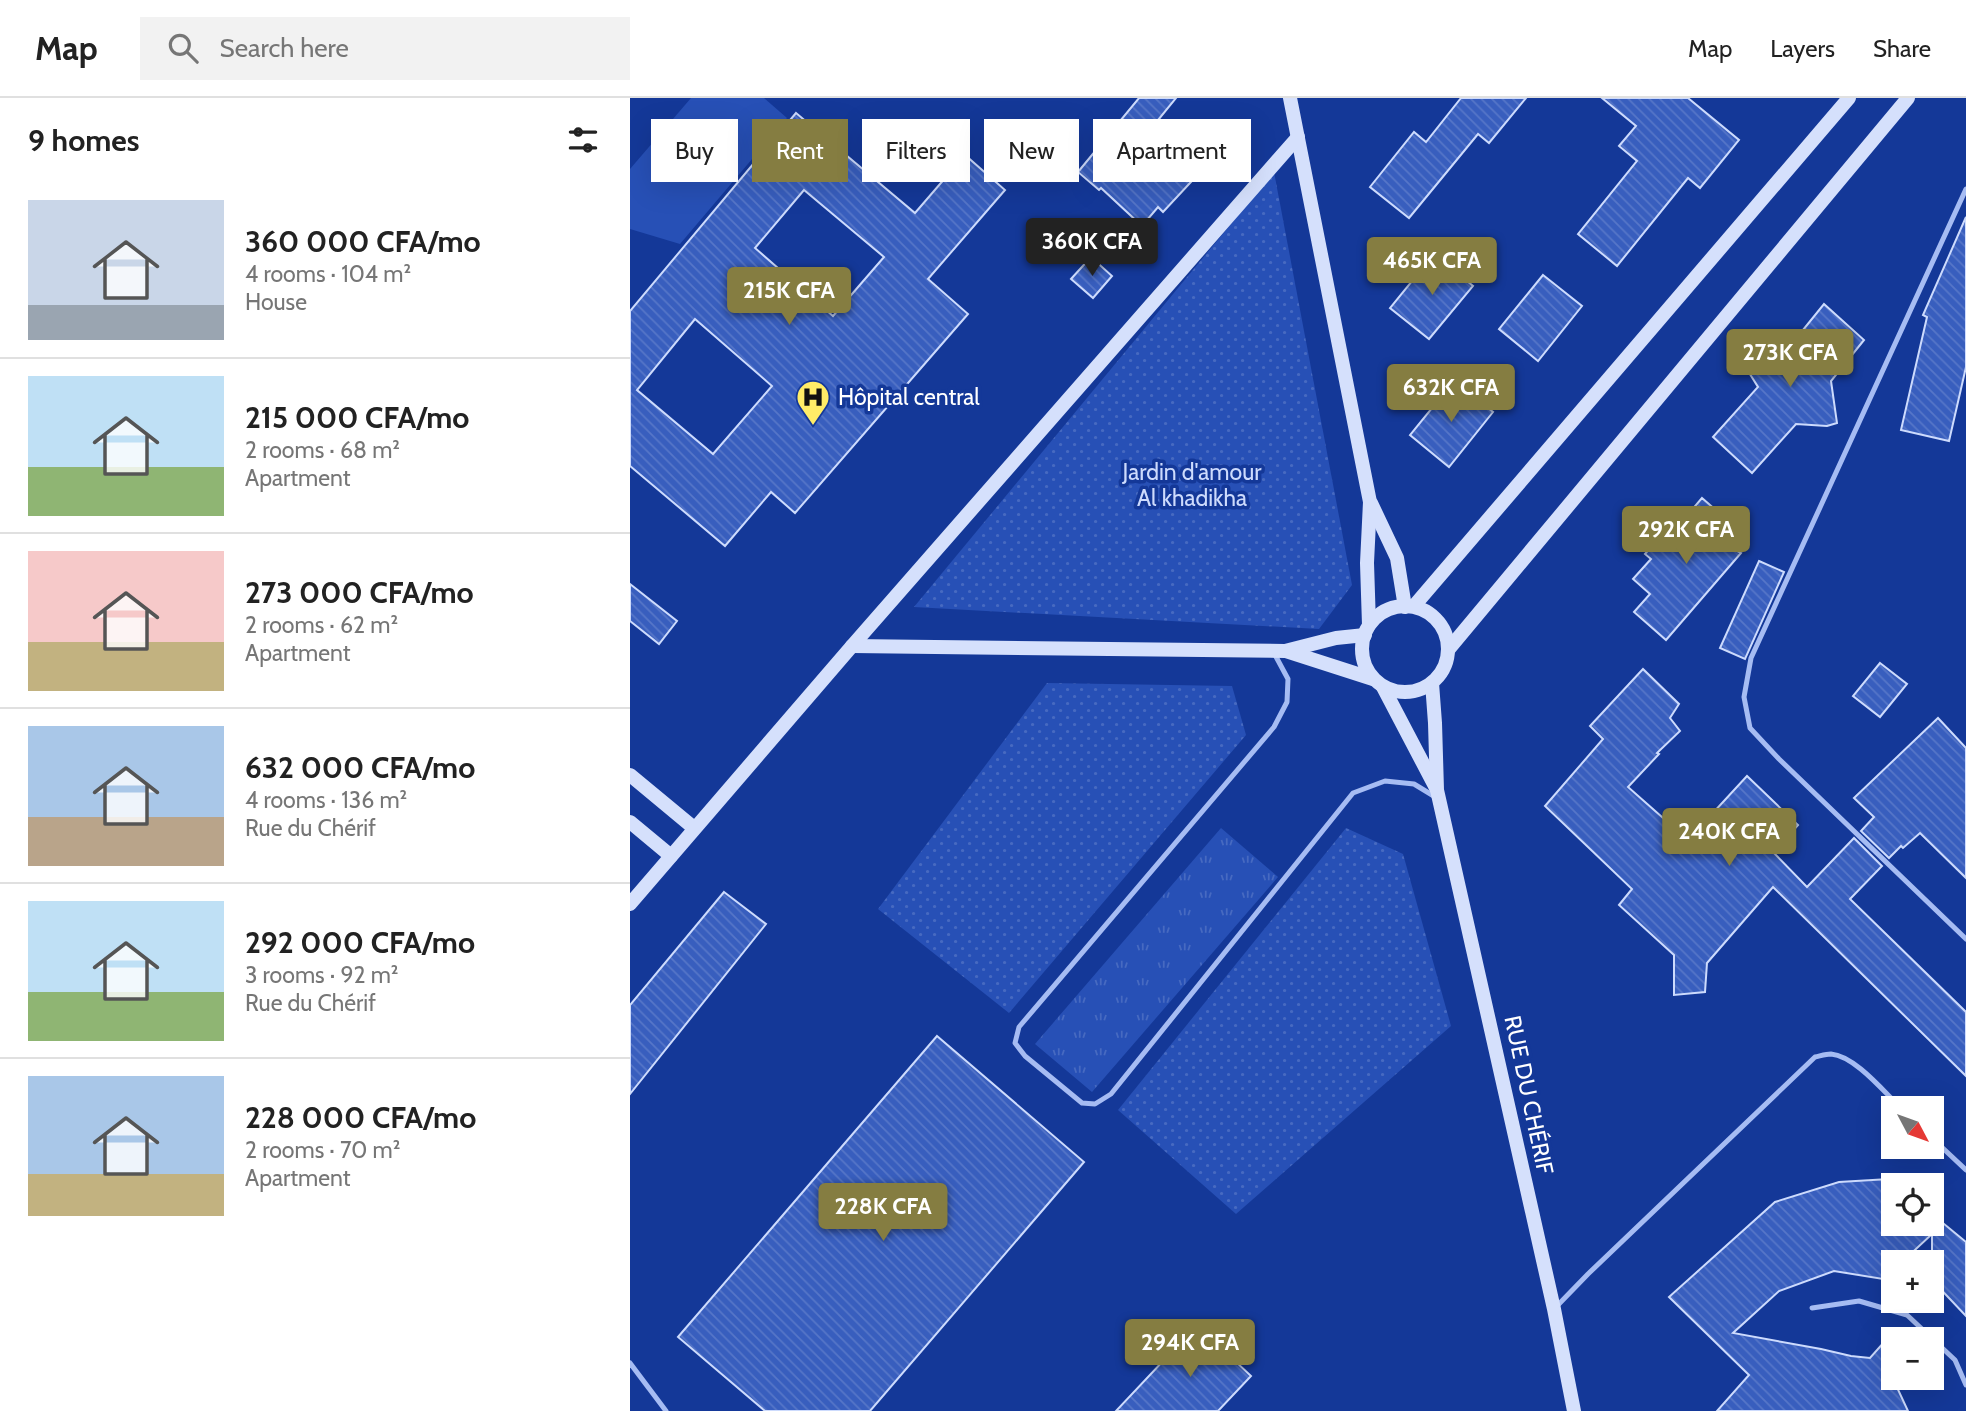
<!DOCTYPE html>
<meta charset="utf-8">
<style>
:root{--surface:#fff;--page:#f2f2f2;--text:#222;--muted:#767676;--line:#e0e0e0;--accent:#857d41}
body{margin:0;font-family:Cabin,sans-serif;background:var(--page);color:var(--text);height:100vh;display:flex;flex-direction:column;font-size:26px;white-space:nowrap}
*{box-sizing:border-box;margin:0}
p{font-size:23px;color:var(--muted)}
.icon{flex:none;width:38px;height:38px;fill:none;stroke:currentColor;stroke-width:2;stroke-linecap:round;stroke-linejoin:round}
.map{position:relative;flex:1;overflow:hidden}
.drawer{display:flex;flex-direction:column;background:var(--surface);width:630px}
.drawer>*{flex:none}
.top-card{position:absolute;left:21px;top:21px;width:665px;height:63px;display:flex;gap:14px}
.needle{width:46px;rotate:131deg}
.fabs{position:absolute;left:1251px;top:998px;display:grid;gap:14px}
.fabs a{display:grid;place-items:center;width:63px;height:63px;border-radius:0px;background:var(--surface);box-shadow:0 7px 28px #0002;font-size:35px}
.price{position:absolute;translate:-50% -60px;padding:0 16px;border-radius:7px;background:var(--accent);color:#fff;font-size:23px;line-height:46px;filter:drop-shadow(0 2px 4px #0008)}
.price::after{content:'';position:absolute;left:50%;top:42px;width:21px;height:16px;margin-left:-10px;background:inherit;clip-path:polygon(0 0,100% 0,50% 100%)}
.price.selected{background:#222;color:#fff}
ul{padding:0;list-style:none}
li{display:flex;align-items:center;gap:21px;height:175px;padding:0 28px}
li+li{border-top:2px solid var(--line)}
li span{display:grid;place-items:center;flex:none;width:196px;height:140px;border-radius:0px;color:#555}
li>.icon{margin-inline-start:auto}
span .icon{width:84px;height:84px;fill:#fffc;stroke-width:1}
li b{font-size:30px}
h2{display:flex;justify-content:space-between;align-items:center;height:84px;padding:0 28px;font-size:30px}
.chip{padding:0 24px;border-radius:0px;background:var(--surface);box-shadow:0 7px 28px #0002;font-size:24px;line-height:63px}
.chip.selected{background:var(--accent);color:#fff}
header{display:flex;align-items:center;gap:42px;box-sizing:border-box;height:98px;padding:0 35px;background:var(--surface);border-bottom:2px solid var(--line)}
header strong{font-size:33px}
nav{display:flex;gap:38px;margin-inline-start:auto;font-size:24px}
.search{width:490px;height:63px;background:var(--page);display:flex;align-items:center;gap:18px;box-sizing:border-box;padding:0 24px;border-radius:0px;color:var(--muted);font-size:26px}
main{display:flex;flex:1;min-height:0}
.map>svg:first-child{display:block}
.grass{fill:#2750b6}
.park{fill:url(#park-tufts)}
.garden{fill:url(#garden-dots)}
.building{fill:url(#building-back-hatch);stroke:#cddbfd;stroke-width:2;fill-rule:evenodd}
.lines{fill:none;stroke-linecap:round;stroke-linejoin:round}
.lane{stroke:#a6bcf3;stroke-width:5}
.secondary{stroke:#d5e0fc;stroke-width:14}
.labels{text-anchor:middle;dominant-baseline:central;stroke-width:7;stroke-linejoin:round;paint-order:stroke}
.poi-label{font-size:23px;fill:#fff;stroke:#143898;text-anchor:start}
.park-label{font-size:23px;fill:#cddbfd;stroke:#143898}
.street-label{font-size:23px;fill:#fff;stroke:#143898}
</style>
<header>
<strong>Map</strong>
<div class="search"><svg class="icon" aria-label="search" viewBox="0 0 24 24"><circle cx="10" cy="10" r="6"/><path d="M15 15l6 6"/></svg>Search here</div>
<nav><a>Map</a><a>Layers</a><a>Share</a></nav>
</header>
<main>
<section class="drawer">
<h2>9 homes<svg class="icon" aria-label="filters" viewBox="0 0 24 24"><path d="M4 7h16M4 17h16"/><circle cx="9" cy="7" r="2"/><circle cx="15" cy="17" r="2"/></svg></h2>
<ul>
<li><span style="background:linear-gradient(#c9d6e8 75%,#9aa5b1 0)"><svg class="icon" aria-label="home" viewBox="0 0 24 24"><path d="M3 11l9-7 9 7M6 9v11h12V9"/></svg></span><div><b>360 000 CFA/mo</b><p>4 rooms · 104 m²</p><p>House</p></div></li>
<li><span style="background:linear-gradient(#bfe0f5 65%,#8fb573 0)"><svg class="icon" aria-label="home" viewBox="0 0 24 24"><path d="M3 11l9-7 9 7M6 9v11h12V9"/></svg></span><div><b>215 000 CFA/mo</b><p>2 rooms · 68 m²</p><p>Apartment</p></div></li>
<li><span style="background:linear-gradient(#f6c9c9 65%,#c2b280 0)"><svg class="icon" aria-label="home" viewBox="0 0 24 24"><path d="M3 11l9-7 9 7M6 9v11h12V9"/></svg></span><div><b>273 000 CFA/mo</b><p>2 rooms · 62 m²</p><p>Apartment</p></div></li>
<li><span style="background:linear-gradient(#a9c7e8 65%,#b9a48a 0)"><svg class="icon" aria-label="home" viewBox="0 0 24 24"><path d="M3 11l9-7 9 7M6 9v11h12V9"/></svg></span><div><b>632 000 CFA/mo</b><p>4 rooms · 136 m²</p><p>Rue du Chérif</p></div></li>
<li><span style="background:linear-gradient(#bfe0f5 65%,#8fb573 0)"><svg class="icon" aria-label="home" viewBox="0 0 24 24"><path d="M3 11l9-7 9 7M6 9v11h12V9"/></svg></span><div><b>292 000 CFA/mo</b><p>3 rooms · 92 m²</p><p>Rue du Chérif</p></div></li>
<li><span style="background:linear-gradient(#a9c7e8 70%,#c2b280 0)"><svg class="icon" aria-label="home" viewBox="0 0 24 24"><path d="M3 11l9-7 9 7M6 9v11h12V9"/></svg></span><div><b>228 000 CFA/mo</b><p>2 rooms · 70 m²</p><p>Apartment</p></div></li>
</ul>
</section>
<div class="map">
<svg width="1336" height="1313" viewBox="0 0 1336 1313">
<defs>
<pattern id="park-tufts" width="24" height="20" patternUnits="userSpaceOnUse" patternTransform="scale(1.75)"><rect width="24" height="20" fill="#2750b6"/><path d="M3 7l-1-3M5 7V3M7 7l1-3M15 17l-1-3M17 17v-4M19 17l1-3" fill="none" stroke="#476ac1"/></pattern>
<pattern id="garden-dots" width="8" height="8" patternUnits="userSpaceOnUse" patternTransform="scale(1.75)"><rect width="8" height="8" fill="#2750b6"/><path d="M2 2h.1M6 6h.1" fill="none" stroke="#476ac1" stroke-width="1.8" stroke-linecap="round"/></pattern>
<pattern id="building-back-hatch" width="6" height="6" patternUnits="userSpaceOnUse" patternTransform="scale(1.75)"><rect width="6" height="6" fill="#385ebe"/><path d="M-1 5l2 2M0 0l6 6M5-1l2 2" fill="none" stroke="#5676c8"/></pattern>
</defs>
<rect width="100%" height="100%" fill="#143898"/>
<!-- grass -->
<polygon class="grass" points="61,0 134,0 157,20 50,146 0,131 0,71"/>
<!-- park -->
<polygon class="park" points="591,730 648,779 462,994 405,946"/>
<!-- garden -->
<g class="garden">
<polygon points="644,74 722,487 689,531 284,509"/>
<polygon points="417,585 602,588 616,637 379,915 248,811"/>
<polygon points="716,730 773,756 821,928 606,1116 488,1012"/>
</g>
<!-- building -->
<g class="building">
<polygon points="509,0 546,0 524,27 573,71 533,114 528,109 512,128 471,90 469,92 448,74"/>
<polygon points="831,0 896,0 859,45 848,36 779,120 740,89 784,34 796,44"/>
<polygon points="972,0 1058,0 1109,42 1070,90 1058,80 987,168 948,136 1007,63 989,48 1006,28"/>
<path d="M166,15L285,115L335,57L375,92L298,181L338,216L165,415L141,394L95,448L0,368V213ZM174,92L254,159L203,218L125,150ZM65,221L142,288L83,356L7,292Z"/>
<polygon points="1336,119 1336,269 1319,343 1271,332 1297,219 1293,217"/>
<polygon points="804,156 843,188 799,241 760,210"/>
<polygon points="461,159 482,178 463,200 441,181"/>
<polygon points="913,177 952,208 908,263 869,231"/>
<polygon points="1194,206 1234,242 1201,283 1207,325 1197,328 1166,326 1122,375 1083,339 1128,289 1118,273 1125,261 1138,247 1156,253"/>
<polygon points="824,283 863,314 819,369 780,337"/>
<polygon points="1072,400 1118,440 1107,453 1111,455 1036,542 1004,514 1020,496 1003,481 1021,461 1015,456 1043,424 1048,428"/>
<polygon points="1129,463 1154,474 1115,561 1090,550"/>
<polygon points="0,486 47,523 29,546 0,523"/>
<polygon points="1250,565 1277,586 1250,619 1223,598"/>
<polygon points="1013,571 1049,606 1040,620 1050,633 1027,655 1029,656 998,689 1058,742 1117,678 1168,727 1144,755 1177,789 1224,740 1252,768 1220,801 1336,914 1336,978 1143,789 1077,865 1075,894 1044,897 1044,857 989,807 1002,791 915,708 973,641 960,628"/>
<polygon points="1308,620 1336,650 1336,780 1290,735 1273,750 1271,748 1259,760 1231,733 1244,719 1224,700"/>
<polygon points="94,794 136,826 0,996 0,907"/>
<polygon points="307,938 454,1064 240,1313 135,1313 48,1239"/>
<polygon points="1259,1081 1266,1087 1264,1087 1264,1125 1302,1125 1302,1116 1336,1144 1336,1218 1302,1182 1302,1136 1272,1164 1264,1164 1264,1171 1253,1181 1204,1173 1149,1193 1103,1235 1191,1251 1221,1258 1240,1260 1264,1233 1264,1283 1278,1313 1087,1313 1119,1277 1039,1199 1145,1104 1209,1084"/>
<polygon points="567,1227 621,1278 588,1313 486,1313"/>
</g>
<g class="lines">
<!-- lane -->
<g class="lane">
<polyline points="1336,91 1121,560 1114,599 1120,630 1149,661 1336,841"/>
<polyline points="644,555 658,581 657,604 644,629 389,929 385,945 395,958 452,1005 465,1006 481,996 723,695 755,683 784,686 807,700"/>
<polyline points="1302,1040 1336,1072"/>
<path d="M926,1209L958,1176L1185,959C1190,958 1196,956 1201,956C1225,958 1254,994 1271,1010"/>
<polyline points="1182,1210 1229,1203 1277,1217 1325,1262 1336,1287"/>
<polyline points="0,1265 36,1313"/>
</g>
<!-- secondary -->
<g class="secondary">
<polyline points="660,0 740,404 737,465 739,527"/>
<polyline points="741,405 767,460 775,509"/>
<polyline points="784,508 1219,0"/>
<circle cx="775" cy="551" r="43"/>
<polyline points="222,548 655,553 706,540 735,537"/>
<polyline points="818,552 1278,0"/>
<polyline points="656,553 743,581"/>
<polyline points="802,585 805,625 807,692 924,1211 944,1313"/>
<polyline points="753,589 806,690"/>
<polyline points="0,677 64,730"/>
<polyline points="0,724 41,758"/>
<polyline points="0,806 222,548 668,39"/>
</g>
</g>
<!-- icons -->
<defs>
<symbol id="hospital-pin" viewBox="-11 -11 22 30"><path d="M0 17L-7.5 6A9.5 9.5 0 1 1 7.5 6Z" fill="#ffec67" stroke="#143898"/><path d="M-5-5h3v3.5h4V-5h3V5h-3V1.5h-4V5h-3Z" fill="#111"/></symbol>
</defs>
<g fill-rule="evenodd">
<use href="#hospital-pin" x="164" y="280" width="38" height="52"/>
</g>
<g class="labels">
<!-- poi labels -->
<g class="poi-label">
<text x="208" y="299">Hôpital central</text>
</g>
<!-- park labels -->
<g class="park-label">
<text x="562" y="374">Jardin d'amour<tspan x="562" dy="26">Al khadikha</tspan></text>
</g>
<!-- street labels -->
<g class="street-label">
<text transform="translate(899 997) rotate(78)">RUE DU CHÉRIF</text>
</g>
</g>
</svg>
<div class="fabs">
<a><svg class="needle" viewBox="-14 -14 28 28"><path d="M0-13l5 13h-10z" fill="#e53935"/><path d="M0 13l5-13h-10z" fill="#767676"/></svg></a>
<a><svg class="icon" aria-label="locate" viewBox="0 0 24 24"><circle cx="12" cy="12" r="6"/><path d="M12 2v4M12 18v4M2 12h4M18 12h4"/></svg></a>
<a>+</a>
<a>−</a>
</div>
<b class="price selected" style="left:462px;top:180px">360K CFA</b>
<b class="price" style="left:802px;top:199px">465K CFA</b>
<b class="price" style="left:159px;top:229px">215K CFA</b>
<b class="price" style="left:1160px;top:291px">273K CFA</b>
<b class="price" style="left:821px;top:326px">632K CFA</b>
<b class="price" style="left:1056px;top:468px">292K CFA</b>
<b class="price" style="left:1099px;top:770px">240K CFA</b>
<b class="price" style="left:253px;top:1145px">228K CFA</b>
<b class="price" style="left:560px;top:1281px">294K CFA</b>
<div class="top-card">
<a class="chip">Buy</a>
<a class="chip selected">Rent</a>
<a class="chip">Filters</a>
<a class="chip">New</a>
<a class="chip">Apartment</a>
</div>
</div>
</main>
